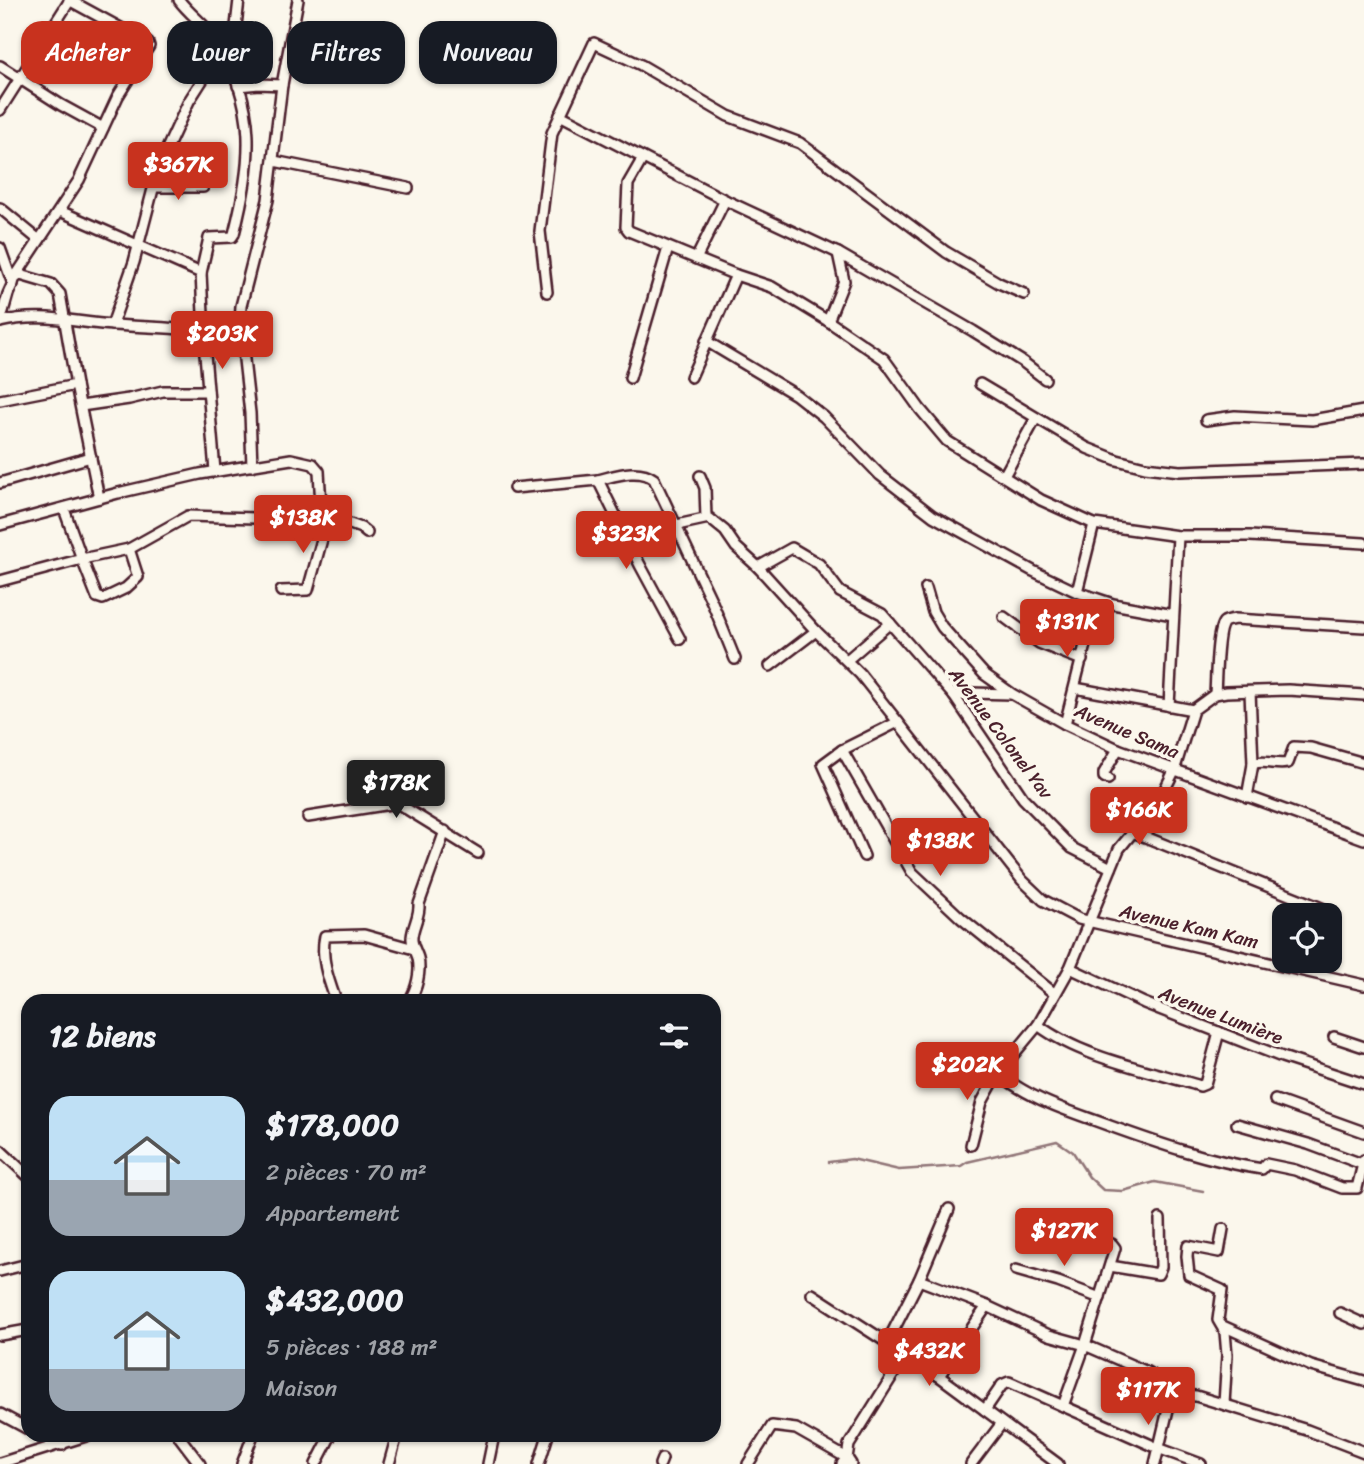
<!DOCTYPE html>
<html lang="fr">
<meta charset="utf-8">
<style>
:root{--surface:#171b24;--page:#242831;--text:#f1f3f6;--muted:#9ea1a6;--accent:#c8321e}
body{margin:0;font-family:Sriracha,sans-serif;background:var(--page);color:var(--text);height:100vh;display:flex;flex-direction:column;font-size:26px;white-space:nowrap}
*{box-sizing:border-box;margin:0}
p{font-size:23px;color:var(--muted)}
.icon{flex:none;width:38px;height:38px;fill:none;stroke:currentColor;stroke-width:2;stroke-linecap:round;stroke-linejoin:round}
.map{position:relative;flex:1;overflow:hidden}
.side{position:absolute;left:21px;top:994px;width:700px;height:448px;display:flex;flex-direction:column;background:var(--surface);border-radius:21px;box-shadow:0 2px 5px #0004}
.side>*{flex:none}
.banner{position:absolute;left:21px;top:21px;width:700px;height:63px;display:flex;gap:14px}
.tools{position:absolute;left:1272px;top:903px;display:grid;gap:14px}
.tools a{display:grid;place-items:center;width:70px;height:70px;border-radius:14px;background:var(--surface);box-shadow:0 2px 5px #0004;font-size:35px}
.price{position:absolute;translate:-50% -60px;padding:0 16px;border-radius:7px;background:var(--accent);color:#fff;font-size:23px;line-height:46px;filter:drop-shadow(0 2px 4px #0008)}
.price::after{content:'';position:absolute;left:50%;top:42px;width:21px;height:16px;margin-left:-10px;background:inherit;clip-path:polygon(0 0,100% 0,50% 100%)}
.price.on{background:#222;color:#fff}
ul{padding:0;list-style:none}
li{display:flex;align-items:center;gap:21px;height:175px;padding:0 28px}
li span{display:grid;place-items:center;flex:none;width:196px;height:140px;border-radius:21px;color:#555}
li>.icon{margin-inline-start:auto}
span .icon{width:84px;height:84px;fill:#fffc;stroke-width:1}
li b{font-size:30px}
h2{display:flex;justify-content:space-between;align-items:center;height:84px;padding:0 28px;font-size:30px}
.chip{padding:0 24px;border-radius:21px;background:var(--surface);box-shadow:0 2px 5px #0004;font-size:24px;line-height:63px}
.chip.on{background:var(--accent);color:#fff}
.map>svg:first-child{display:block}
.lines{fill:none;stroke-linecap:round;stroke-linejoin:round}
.stream{stroke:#907477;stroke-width:2.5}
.minor-casing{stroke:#4a1f2b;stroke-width:14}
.minor{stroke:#fbf7ec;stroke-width:9}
.labels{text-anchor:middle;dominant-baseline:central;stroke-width:7;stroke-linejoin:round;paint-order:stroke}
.street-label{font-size:19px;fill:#4a1f2b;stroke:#fbf7ec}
</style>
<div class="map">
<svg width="1364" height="1464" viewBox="0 0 1364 1464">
<rect width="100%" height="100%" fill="#fbf7ec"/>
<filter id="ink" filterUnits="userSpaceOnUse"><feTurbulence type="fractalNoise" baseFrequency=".0143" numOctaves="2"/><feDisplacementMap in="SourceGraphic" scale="14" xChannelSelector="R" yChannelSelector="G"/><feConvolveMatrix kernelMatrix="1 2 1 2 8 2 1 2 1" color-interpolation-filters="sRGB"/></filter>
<g filter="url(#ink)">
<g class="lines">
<!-- stream -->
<polyline class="stream" points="829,1162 852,1159 899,1170 961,1166 967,1162 1057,1141 1073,1152 1089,1177 1103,1190 1123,1191 1155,1182 1203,1191"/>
<defs>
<g id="minor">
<path d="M179,0C190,15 206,25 216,40C259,106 252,162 234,234L232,237L209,238L201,273L205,354L215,471"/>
<polyline points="0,66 61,105 103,128"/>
<polyline points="234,73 233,52 239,0"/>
<polyline points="238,86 259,84 282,85"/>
<polyline points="0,110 70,0"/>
<polyline points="560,115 725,200 696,259"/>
<polyline points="643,158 628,184 626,227 629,231 736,275 772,287 828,321 884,359 920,409 947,441 1041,500 1094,524 1178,536 1250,536 1364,543"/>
<polyline points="274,161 408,188"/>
<polyline points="154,187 203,187"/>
<polyline points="725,200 838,253 973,331 1023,362 1045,379"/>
<polyline points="0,208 39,240"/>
<polyline points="60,211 201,273"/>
<polyline points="0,248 13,284"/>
<polyline points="17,274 51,284 60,294 76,385 99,498"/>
<polyline points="547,292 540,231 552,133 594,43 641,65 728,116 800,143 946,252 999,283 1024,294"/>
<polyline points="828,321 844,281 838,253"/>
<polyline points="0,322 8,294 17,274 79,180 118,96 149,46 148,43 69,0"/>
<path d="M0,322C40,312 72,322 113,325C143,327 174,328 204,331"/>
<polyline points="112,325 134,262 159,166 189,101 203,79 224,55"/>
<polyline points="706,341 796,395 824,417 880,475 933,516 1033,571 1077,592 1113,604 1173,615"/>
<polyline points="691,377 736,275"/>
<polyline points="630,378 668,248"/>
<polyline points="980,384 1087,448 1117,460 1145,467 1180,471 1364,464"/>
<polyline points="0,400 76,385"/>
<polyline points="81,406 129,399 163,391 208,391"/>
<polyline points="1206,420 1235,416 1312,420 1364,411"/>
<polyline points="252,466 250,413 240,324 241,306 268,200 282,85 298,0"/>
<polyline points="700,476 705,488 706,518"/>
<polyline points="1004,476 1036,418"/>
<polyline points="0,483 91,457"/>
<polyline points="514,488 598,480"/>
<polyline points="64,509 82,559 129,549 188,516 318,520 350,524 361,528 367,533"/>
<polyline points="0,525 118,493 200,474 291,459 313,464 319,471 321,506 318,520"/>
<polyline points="677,525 709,518 725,531 736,547 758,567 816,631 860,674 898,722"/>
<polyline points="758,567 792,548 819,564 840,592 882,614 954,696 1023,798 1072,848 1111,868"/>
<polyline points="0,581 82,559 97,597 103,599 126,588 138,577 129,549"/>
<polyline points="926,588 933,612 942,627 984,674 1012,694 1065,724 1118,749 1364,839"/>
<polyline points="281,591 308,590 327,521"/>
<polyline points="1077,592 1094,524"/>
<polyline points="1004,617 1039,643 1082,660"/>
<path d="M680,639L640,565L598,480C615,476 638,467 654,479L712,602L735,659"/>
<polyline points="847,660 890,623"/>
<polyline points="770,666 816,631"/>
<polyline points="1075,688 1193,710"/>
<path d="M1215,694C1216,681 1216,630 1224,622C1227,620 1231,620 1235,619L1364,627"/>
<path d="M1364,695L1288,690L1226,692L1215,694L1193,710L1174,771L1149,821L1133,832L1119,849L1070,968L1038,1025L998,1073C1032,1101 1070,1111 1110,1126C1160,1144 1209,1161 1262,1169L1266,1164L1295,1170L1342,1188H1357L1364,1160"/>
<polyline points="954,696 971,693 1011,694"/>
<polyline points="1169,706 1178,536"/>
<polyline points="1065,724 1088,633 1089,596"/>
<polyline points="842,750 912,872 961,918 1055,994"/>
<path d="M1253,764C1264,759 1276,766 1288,763L1294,747L1311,748L1364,763"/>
<polyline points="1108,779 1104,777 1104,773 1118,749"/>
<polyline points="1247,797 1253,764 1250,692"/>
<polyline points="308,817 397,803 478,853"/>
<polyline points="1133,832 1329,911"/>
<polyline points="864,856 823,764 842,750 898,722 1022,880 1043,900 1079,919 1364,985"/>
<polyline points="1070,968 1144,1003 1282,1057 1364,1084"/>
<path d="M336,1001C329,981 320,958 325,936L364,935L414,949"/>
<path d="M409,1001C417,989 421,972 418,958C416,951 411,944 412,937C413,925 420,916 419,904L445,831"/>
<path d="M1038,1025C1081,1058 1149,1070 1200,1086L1205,1084L1219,1032"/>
<polyline points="1334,1037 1364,1047"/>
<polyline points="1275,1100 1364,1132"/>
<polyline points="1237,1124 1308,1144 1362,1164"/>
<polyline points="971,1145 982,1102 998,1073"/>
<polyline points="0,1150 28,1176"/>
<polyline points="1048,1227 1112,1244 1115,1248 1085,1345 1063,1406"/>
<polyline points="1223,1229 1219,1252 1188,1246 1187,1256 1189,1275 1222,1290 1218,1320 1225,1332 1227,1355 1224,1404"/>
<polyline points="1110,1266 1158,1274 1161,1267 1160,1219"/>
<polyline points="1016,1270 1058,1282 1100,1298"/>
<polyline points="0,1271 28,1264"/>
<polyline points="919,1280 987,1306 1049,1335 1085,1345 1147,1372 1162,1381 1171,1397 1178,1395 1196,1396 1307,1430 1364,1452"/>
<polyline points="812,1294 939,1376 1058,1464"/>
<polyline points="1340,1313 1364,1324"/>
<polyline points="1223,1326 1311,1366 1364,1381"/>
<polyline points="0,1335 28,1330"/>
<polyline points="887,1343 919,1280 949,1209"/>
<polyline points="939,1376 987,1306"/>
<polyline points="985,1410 1002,1385 1009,1382 1158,1448 1201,1464"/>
<polyline points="0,1414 28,1429"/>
<polyline points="37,1435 62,1445"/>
<polyline points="178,1435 200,1464"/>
<polyline points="0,1463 89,1435"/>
<polyline points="242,1464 253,1435"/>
<polyline points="316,1464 331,1435"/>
<polyline points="389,1464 397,1435"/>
<polyline points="488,1464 494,1435"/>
<polyline points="539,1464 548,1435"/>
<polyline points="660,1464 662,1459"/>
<polyline points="748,1464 772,1426 796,1429 847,1458 842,1464"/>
<polyline points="851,1464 847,1458 849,1445 906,1354"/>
<polyline points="971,1464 1002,1423"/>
<polyline points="1155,1464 1171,1397"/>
</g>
</defs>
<!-- minor casing -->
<use href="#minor" class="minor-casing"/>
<!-- minor -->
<use href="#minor" class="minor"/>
</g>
</g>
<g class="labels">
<!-- street labels -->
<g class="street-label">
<text transform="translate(1127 731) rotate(23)">Avenue Sama</text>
<text transform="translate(1001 733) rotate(53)">Avenue Colonel Yav</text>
<text transform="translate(1189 926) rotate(13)">Avenue Kam Kam</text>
<text transform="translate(1221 1015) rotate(21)">Avenue Lumière</text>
</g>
</g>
</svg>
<div class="tools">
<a><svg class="icon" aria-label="locate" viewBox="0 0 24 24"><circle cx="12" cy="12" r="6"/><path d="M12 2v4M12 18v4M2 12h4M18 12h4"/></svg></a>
</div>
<b class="price" style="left:178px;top:202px">$367K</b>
<b class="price" style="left:222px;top:371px">$203K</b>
<b class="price" style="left:303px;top:555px">$138K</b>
<b class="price" style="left:626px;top:571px">$323K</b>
<b class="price" style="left:1067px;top:659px">$131K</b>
<b class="price on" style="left:396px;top:820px">$178K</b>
<b class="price" style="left:1139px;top:847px">$166K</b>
<b class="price" style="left:940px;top:878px">$138K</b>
<b class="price" style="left:967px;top:1102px">$202K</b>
<b class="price" style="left:1064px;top:1268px">$127K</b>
<b class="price" style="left:929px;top:1388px">$432K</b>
<b class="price" style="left:1148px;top:1427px">$117K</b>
<div class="banner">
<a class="chip on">Acheter</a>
<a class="chip">Louer</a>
<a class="chip">Filtres</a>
<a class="chip">Nouveau</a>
</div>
<section class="side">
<h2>12 biens<svg class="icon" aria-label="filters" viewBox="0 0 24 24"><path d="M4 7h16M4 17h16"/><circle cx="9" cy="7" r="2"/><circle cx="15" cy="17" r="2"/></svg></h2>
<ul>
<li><span style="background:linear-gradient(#bfe0f5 60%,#9aa5b1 0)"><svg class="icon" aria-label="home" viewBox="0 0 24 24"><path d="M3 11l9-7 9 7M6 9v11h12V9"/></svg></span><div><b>$178,000</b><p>2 pièces · 70 m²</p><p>Appartement</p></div></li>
<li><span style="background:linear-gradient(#bfe0f5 70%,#9aa5b1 0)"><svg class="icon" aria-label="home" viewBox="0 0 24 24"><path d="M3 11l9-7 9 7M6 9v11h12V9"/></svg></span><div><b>$432,000</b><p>5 pièces · 188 m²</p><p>Maison</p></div></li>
</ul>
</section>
</div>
